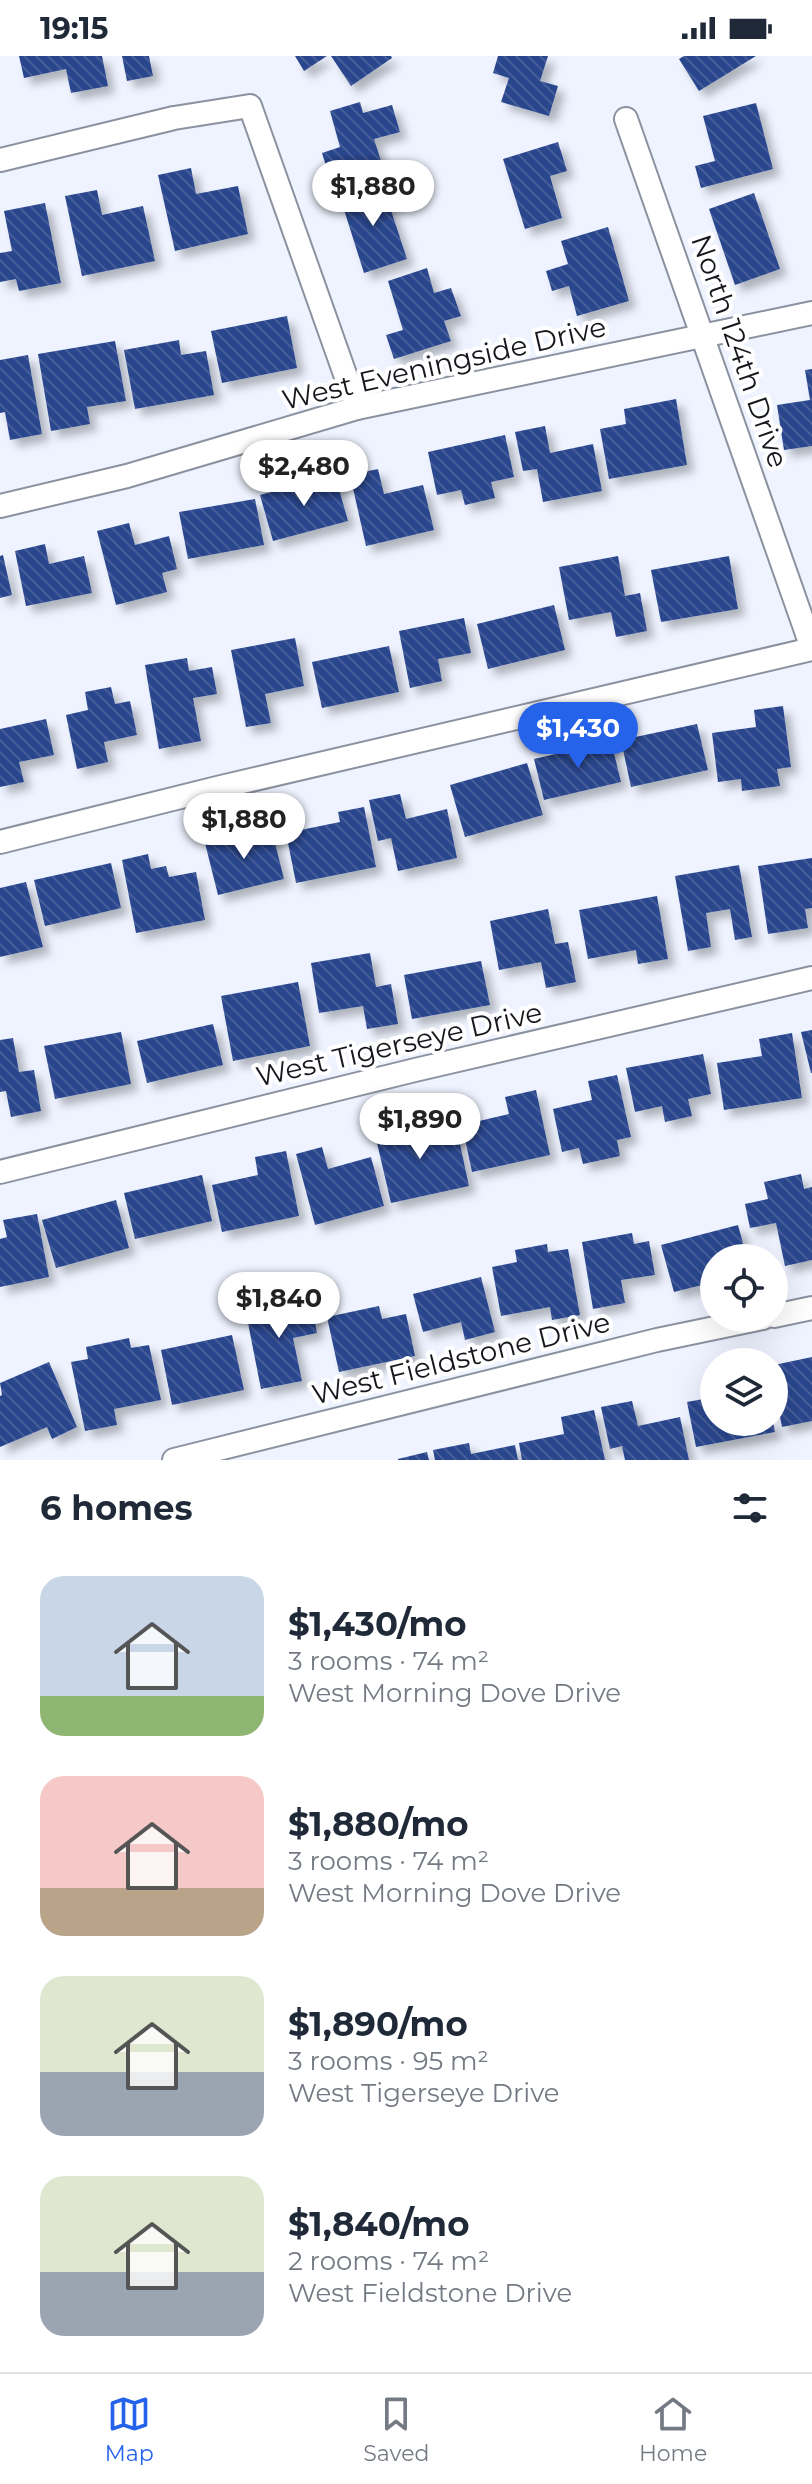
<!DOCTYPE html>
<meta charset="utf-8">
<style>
:root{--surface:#fff;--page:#f6f6f7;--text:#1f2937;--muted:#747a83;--line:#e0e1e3;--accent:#2563eb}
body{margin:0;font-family:Montserrat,sans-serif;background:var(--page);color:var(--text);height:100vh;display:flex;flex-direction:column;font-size:30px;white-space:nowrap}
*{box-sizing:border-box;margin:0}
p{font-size:26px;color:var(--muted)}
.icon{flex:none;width:44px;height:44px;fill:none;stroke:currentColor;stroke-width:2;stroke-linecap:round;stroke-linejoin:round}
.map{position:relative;height:1404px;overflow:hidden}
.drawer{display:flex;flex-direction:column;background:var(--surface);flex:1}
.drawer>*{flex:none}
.fabs{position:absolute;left:700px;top:1188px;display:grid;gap:16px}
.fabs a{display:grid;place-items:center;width:88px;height:88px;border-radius:50%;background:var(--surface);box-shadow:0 8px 32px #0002;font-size:40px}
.price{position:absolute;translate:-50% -68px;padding:0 18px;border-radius:28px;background:#fff;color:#222;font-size:26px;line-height:52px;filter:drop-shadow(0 2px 4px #0008)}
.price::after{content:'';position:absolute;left:50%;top:48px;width:24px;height:18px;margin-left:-12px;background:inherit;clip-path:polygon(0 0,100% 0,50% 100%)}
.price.current{background:var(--accent);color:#fff}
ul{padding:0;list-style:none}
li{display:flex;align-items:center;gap:24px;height:200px;padding:0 40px}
li span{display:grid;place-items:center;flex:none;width:224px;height:160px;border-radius:24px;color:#555}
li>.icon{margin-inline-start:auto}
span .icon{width:96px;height:96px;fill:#fffc;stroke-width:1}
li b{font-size:34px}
h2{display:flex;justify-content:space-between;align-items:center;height:96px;padding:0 40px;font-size:34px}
.status{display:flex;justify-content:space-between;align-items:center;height:56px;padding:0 40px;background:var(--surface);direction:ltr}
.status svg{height:22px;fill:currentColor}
.tabs{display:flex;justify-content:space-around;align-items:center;height:112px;border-top:2px solid var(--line);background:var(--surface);font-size:22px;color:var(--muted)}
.tabs a{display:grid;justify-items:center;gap:4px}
.tabs .current{color:var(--accent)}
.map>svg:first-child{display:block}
.building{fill:url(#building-back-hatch);filter:url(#shadow)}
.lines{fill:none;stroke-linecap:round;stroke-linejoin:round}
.street-casing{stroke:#8b929f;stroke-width:26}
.street{stroke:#fff;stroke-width:22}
.labels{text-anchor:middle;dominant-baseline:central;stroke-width:8;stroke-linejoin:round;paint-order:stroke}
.street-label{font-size:28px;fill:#15171c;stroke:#fff}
</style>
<div class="status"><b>19:15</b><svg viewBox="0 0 49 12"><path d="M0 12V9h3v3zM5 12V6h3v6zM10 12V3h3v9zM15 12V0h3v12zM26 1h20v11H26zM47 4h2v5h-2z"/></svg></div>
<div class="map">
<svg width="812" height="1404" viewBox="0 0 812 1404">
<defs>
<pattern id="building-back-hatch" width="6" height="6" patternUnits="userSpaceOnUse" patternTransform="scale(2)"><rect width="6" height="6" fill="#29468e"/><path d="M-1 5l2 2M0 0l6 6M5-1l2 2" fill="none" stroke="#465d97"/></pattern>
<filter id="shadow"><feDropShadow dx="7" dy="7" stdDeviation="4" flood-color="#0004"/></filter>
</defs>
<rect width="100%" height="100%" fill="#eef3ff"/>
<!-- building -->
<g class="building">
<polygon points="19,0 102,0 108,30 71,37 66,13 24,22"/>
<polygon points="122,0 149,0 153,20 127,25"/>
<polygon points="295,0 327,0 304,15"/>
<polygon points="331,0 391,0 392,2 351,30"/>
<polygon points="498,0 548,0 540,25 558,30 549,60 501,46 509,22 493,17"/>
<polygon points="684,0 756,0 699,35 679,3"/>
<polygon points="360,46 363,57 392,49 400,76 374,83 383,111 331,126 322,97 340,91 330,55"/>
<polygon points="756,47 773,113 701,132 695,110 715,105 703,60"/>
<polygon points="558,86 567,115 550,120 562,162 525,173 503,103"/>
<polygon points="191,112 196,138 238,130 248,178 175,195 158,119"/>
<polygon points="382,127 407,203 364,217 340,141"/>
<polygon points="97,134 102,159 143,150 155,205 82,220 65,140"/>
<polygon points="754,137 780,213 735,229 709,153"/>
<polygon points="45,147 61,227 19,235 16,223 0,226 0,197 12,195 4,155"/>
<polygon points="608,171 629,245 577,260 569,230 552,235 546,215 568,208 561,185"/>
<polygon points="427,212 434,237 451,232 461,260 444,265 451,285 394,303 386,279 403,274 388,225"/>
<polygon points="287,260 297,312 222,327 211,275"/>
<polygon points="179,284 181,299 206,295 214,339 135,353 124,294"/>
<polygon points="115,285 126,345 87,351 90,368 51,375 38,298"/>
<polygon points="28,299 42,378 10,384 5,356 0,357 0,304"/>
<polygon points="812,313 812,390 784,394 777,349 810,344 805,314"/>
<polygon points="676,343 687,409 609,423 600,373 626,368 624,353"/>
<polygon points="545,370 550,397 593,388 602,435 543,446 537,413 523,415 515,376"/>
<polygon points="505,379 514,421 491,426 495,442 465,449 461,434 437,439 428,396"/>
<polygon points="378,413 384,438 423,429 434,474 366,490 350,419"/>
<polygon points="335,419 348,465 273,485 260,439"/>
<polygon points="255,443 264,489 188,503 179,456"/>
<polygon points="129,467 135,489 169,480 177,513 162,517 167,536 116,549 97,475"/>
<polygon points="45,488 49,508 84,500 92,537 26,550 15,495"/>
<polygon points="3,499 12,539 0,542 0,500"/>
<polygon points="618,500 625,540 640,537 647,575 616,581 611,556 569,564 559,511"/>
<polygon points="729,500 738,553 661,566 651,514"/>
<polygon points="554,549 565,594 488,613 477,568"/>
<polygon points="464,562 471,597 438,603 442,625 410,632 399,575"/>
<polygon points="295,582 304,630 265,638 271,667 246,671 231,594"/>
<polygon points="389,590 399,636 322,652 312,606"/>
<polygon points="187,602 189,615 212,611 217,638 193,642 201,685 159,693 145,609"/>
<polygon points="111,631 115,648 130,645 137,679 104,686 108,706 77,713 66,659 88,654 85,636"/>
<polygon points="783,650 791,711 777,713 780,730 742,735 741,723 718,726 712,677 756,671 754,654"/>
<polygon points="46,663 54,699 19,706 24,726 0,731 0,673"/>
<polygon points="697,668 708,714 631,731 621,684"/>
<polygon points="611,685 621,726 544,744 534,703"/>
<polygon points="527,707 543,759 465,781 450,729"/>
<polygon points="400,738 406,763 447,753 457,802 398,815 391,782 378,785 369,744"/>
<polygon points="364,751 376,811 296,827 286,777 340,766 338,756"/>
<polygon points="271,771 284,823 218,839 205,787"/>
<polygon points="148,798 151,813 166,810 169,821 196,816 205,864 136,877 122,804"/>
<polygon points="812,802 812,852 805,853 808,872 768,878 758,810"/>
<polygon points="111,807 121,852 45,870 34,824"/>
<polygon points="739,809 752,881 735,884 730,853 706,857 711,891 688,895 675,820"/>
<polygon points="26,826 43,891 0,901 0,832"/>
<polygon points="657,840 668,903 638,908 636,894 588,903 579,854"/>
<polygon points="548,853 555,888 568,886 576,926 546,932 541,906 499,914 490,865"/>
<polygon points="370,897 376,931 391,928 398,968 367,973 363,950 319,957 311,907"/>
<polygon points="481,905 490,949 412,963 404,919"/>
<polygon points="298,926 310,990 233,1005 221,940"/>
<polygon points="213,968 223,1009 147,1027 137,985"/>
<polygon points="812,974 812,1017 811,1017 801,976"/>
<polygon points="121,976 131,1028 55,1043 44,990"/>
<polygon points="792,977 802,1042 724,1054 717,1007 762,1000 759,983"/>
<polygon points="13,982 19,1016 34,1014 41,1055 11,1061 6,1035 0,1036 0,984"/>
<polygon points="703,998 711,1038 688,1043 692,1060 665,1066 662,1050 635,1056 626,1012"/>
<polygon points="617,1019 631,1081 617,1084 620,1100 583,1108 579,1092 562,1096 553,1053 592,1044 588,1025"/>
<polygon points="536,1034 550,1099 472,1116 462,1069 509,1058 505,1041"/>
<polygon points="413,1066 416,1079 456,1070 469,1130 391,1147 374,1074"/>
<polygon points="322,1091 328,1113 371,1101 384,1150 315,1169 296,1098"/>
<polygon points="286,1095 299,1160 222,1176 212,1129 258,1119 255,1101"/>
<polygon points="801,1118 804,1133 812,1131 812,1204 785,1210 776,1167 750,1172 745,1148 768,1143 764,1126"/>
<polygon points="202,1119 212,1165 135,1183 124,1137"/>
<polygon points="116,1144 129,1192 56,1212 42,1164"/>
<polygon points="37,1158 49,1221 0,1231 0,1183 7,1181 3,1164"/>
<polygon points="738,1169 747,1202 714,1202 714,1226 674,1236 661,1189"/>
<polygon points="632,1177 634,1188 649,1185 655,1219 621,1224 625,1247 593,1253 582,1186"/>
<polygon points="547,1188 548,1196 568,1193 580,1259 552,1264 550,1251 501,1260 492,1211 517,1206 515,1194"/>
<polygon points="481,1221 495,1276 465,1284 461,1266 423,1276 413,1238"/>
<polygon points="287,1240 290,1254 312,1250 317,1277 293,1282 302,1325 261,1333 248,1267 256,1266 252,1247"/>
<polygon points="379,1250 382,1263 406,1258 415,1300 339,1316 327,1261"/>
<polygon points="232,1279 244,1334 172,1349 161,1294"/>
<polygon points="129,1282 131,1292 149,1289 161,1344 114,1353 117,1369 85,1375 71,1306 88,1303 86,1291"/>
<polygon points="812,1301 812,1365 782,1371 774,1330 774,1309"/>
<polygon points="49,1306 77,1371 52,1383 47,1371 0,1391 0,1340 2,1339 0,1327"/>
<polygon points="714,1341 714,1366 773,1366 775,1376 696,1391 687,1346"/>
<polygon points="632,1345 638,1370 680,1361 689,1404 625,1404 622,1390 610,1393 601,1351"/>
<polygon points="594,1354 605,1404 522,1404 519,1387 564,1378 561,1361"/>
<polygon points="469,1387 471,1398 515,1389 518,1404 435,1404 433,1394"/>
<polygon points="427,1396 429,1404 398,1404 398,1403"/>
</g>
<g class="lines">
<defs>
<g id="street">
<polyline points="626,63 812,592"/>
<polyline points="0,104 174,62 250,50 357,352"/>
<polyline points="0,450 127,420 357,352 812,257"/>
<polyline points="0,786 221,731 812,593"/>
<polyline points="0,1116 415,1014 812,922"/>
<polyline points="774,1260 812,1252"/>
<polyline points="174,1404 657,1284 763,1262"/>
</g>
</defs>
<!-- street casing -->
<use href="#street" class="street-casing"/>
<!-- street -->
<use href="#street" class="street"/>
</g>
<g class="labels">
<!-- street labels -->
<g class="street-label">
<text transform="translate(740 295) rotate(71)">North 124th Drive</text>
<text transform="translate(444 307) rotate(-13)">West Eveningside Drive</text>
<text transform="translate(399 988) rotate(-13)">West Tigerseye Drive</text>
<text transform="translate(461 1302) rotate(-14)">West Fieldstone Drive</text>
</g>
</g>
</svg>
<div class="fabs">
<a><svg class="icon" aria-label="locate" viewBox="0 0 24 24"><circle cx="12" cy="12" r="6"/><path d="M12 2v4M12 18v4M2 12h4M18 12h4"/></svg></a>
<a><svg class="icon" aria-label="layers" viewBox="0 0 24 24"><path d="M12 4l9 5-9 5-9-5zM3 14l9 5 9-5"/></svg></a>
</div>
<b class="price" style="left:373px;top:172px">$1,880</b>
<b class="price" style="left:304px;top:452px">$2,480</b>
<b class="price current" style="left:578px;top:714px">$1,430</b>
<b class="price" style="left:244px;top:805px">$1,880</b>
<b class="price" style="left:420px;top:1105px">$1,890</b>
<b class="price" style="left:279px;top:1284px">$1,840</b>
</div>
<section class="drawer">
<h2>6 homes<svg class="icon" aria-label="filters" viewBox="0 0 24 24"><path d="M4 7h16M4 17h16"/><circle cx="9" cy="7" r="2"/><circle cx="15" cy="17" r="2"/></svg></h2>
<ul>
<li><span style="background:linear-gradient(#c9d6e8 75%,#8fb573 0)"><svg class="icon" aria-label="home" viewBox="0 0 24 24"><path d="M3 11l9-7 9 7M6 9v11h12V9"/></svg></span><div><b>$1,430/mo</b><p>3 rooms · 74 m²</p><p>West Morning Dove Drive</p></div></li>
<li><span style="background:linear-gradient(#f6c9c9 70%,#b9a48a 0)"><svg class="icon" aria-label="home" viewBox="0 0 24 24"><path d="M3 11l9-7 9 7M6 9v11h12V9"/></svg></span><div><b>$1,880/mo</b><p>3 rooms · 74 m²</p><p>West Morning Dove Drive</p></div></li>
<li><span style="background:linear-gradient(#dfe7d0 60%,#9aa5b1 0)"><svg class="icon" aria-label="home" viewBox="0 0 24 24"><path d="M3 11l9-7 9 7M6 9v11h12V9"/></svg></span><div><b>$1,890/mo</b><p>3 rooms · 95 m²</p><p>West Tigerseye Drive</p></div></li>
<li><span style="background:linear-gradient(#dfe7d0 60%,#9aa5b1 0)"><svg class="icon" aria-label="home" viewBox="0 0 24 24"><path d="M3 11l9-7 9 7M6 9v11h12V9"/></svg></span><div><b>$1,840/mo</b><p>2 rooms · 74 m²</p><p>West Fieldstone Drive</p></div></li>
</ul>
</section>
<nav class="tabs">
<a class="current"><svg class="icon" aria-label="map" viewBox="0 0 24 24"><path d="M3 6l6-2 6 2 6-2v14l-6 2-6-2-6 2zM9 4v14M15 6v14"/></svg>Map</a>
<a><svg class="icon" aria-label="saved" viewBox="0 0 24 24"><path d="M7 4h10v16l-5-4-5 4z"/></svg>Saved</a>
<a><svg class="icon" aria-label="home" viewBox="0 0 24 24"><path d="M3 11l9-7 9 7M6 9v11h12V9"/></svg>Home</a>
</nav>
